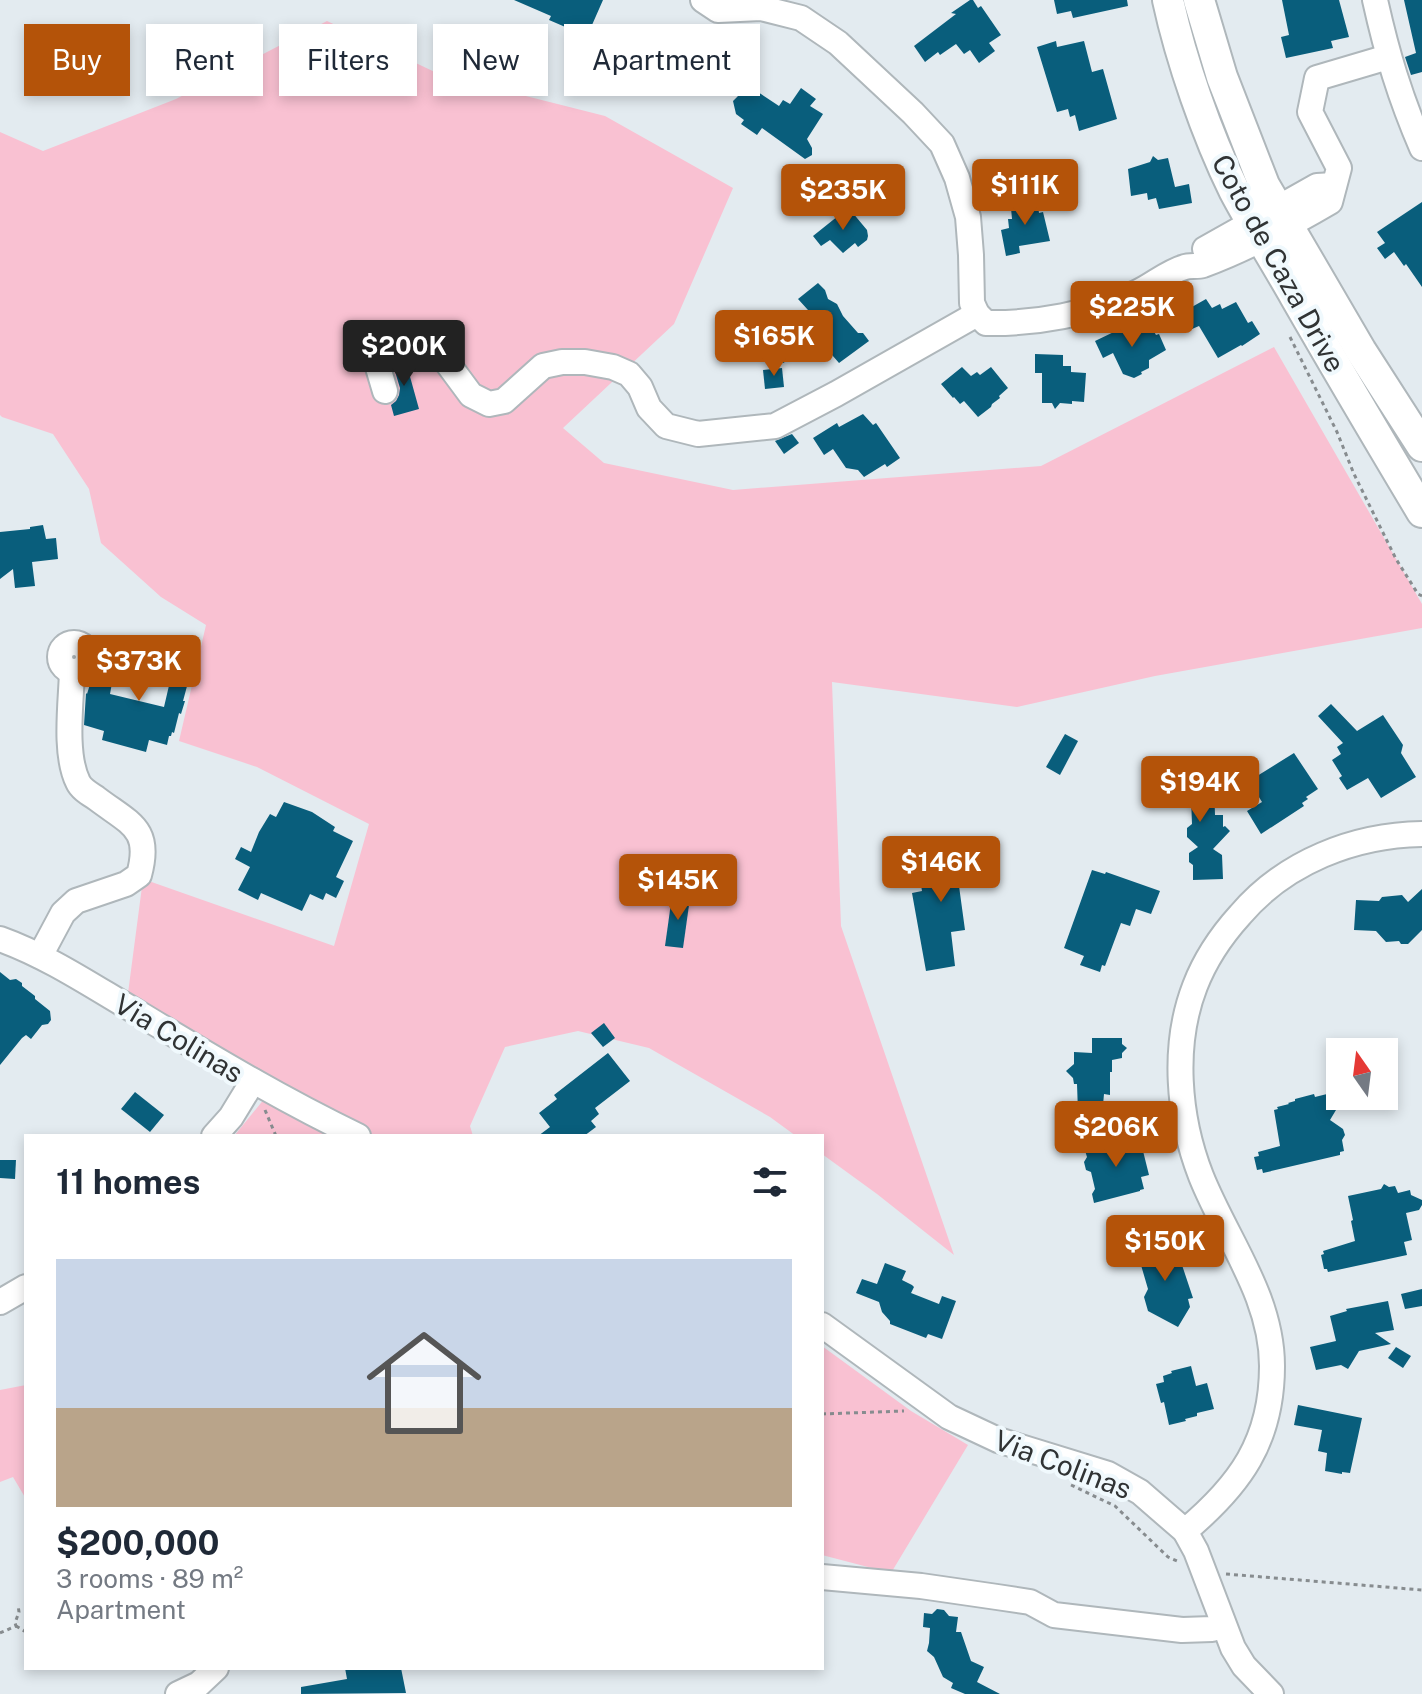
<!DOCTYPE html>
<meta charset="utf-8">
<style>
:root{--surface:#fff;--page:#f2f2f3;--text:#1f2937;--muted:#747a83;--accent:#b45309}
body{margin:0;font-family:"Public Sans",sans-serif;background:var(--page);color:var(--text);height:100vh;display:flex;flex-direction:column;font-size:30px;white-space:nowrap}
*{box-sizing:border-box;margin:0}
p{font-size:26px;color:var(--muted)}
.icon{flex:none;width:44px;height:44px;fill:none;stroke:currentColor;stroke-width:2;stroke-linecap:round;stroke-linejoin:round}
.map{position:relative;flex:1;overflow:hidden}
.drawer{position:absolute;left:24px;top:1134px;width:800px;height:536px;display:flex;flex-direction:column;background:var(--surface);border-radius:0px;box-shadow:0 4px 12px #0003}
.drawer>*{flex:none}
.banner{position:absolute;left:24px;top:24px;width:800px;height:72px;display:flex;gap:16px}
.needle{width:52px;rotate:346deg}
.buttons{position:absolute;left:1326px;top:1038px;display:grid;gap:16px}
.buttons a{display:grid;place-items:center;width:72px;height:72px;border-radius:0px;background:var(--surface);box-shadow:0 4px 12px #0003;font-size:40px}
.price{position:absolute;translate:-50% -68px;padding:0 18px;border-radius:8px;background:var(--accent);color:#fff;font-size:26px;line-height:52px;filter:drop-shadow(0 2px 4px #0008)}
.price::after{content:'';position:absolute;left:50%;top:48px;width:24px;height:18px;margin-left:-12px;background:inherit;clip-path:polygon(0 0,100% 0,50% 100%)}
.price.current{background:#222;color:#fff}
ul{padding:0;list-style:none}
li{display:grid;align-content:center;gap:16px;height:424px;padding:0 32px}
li span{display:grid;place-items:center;height:248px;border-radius:0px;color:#555}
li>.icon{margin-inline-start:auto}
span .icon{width:144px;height:144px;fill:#fffc;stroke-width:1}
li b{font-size:34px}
h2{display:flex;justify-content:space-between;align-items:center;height:96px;padding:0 32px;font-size:34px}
.chip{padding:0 28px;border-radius:0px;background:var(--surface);box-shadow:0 4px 12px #0003;font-size:28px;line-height:72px}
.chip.current{background:var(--accent);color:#fff}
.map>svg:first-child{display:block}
.green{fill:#f9c1d2}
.building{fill:#095e7c}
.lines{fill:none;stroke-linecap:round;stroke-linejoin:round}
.minor-casing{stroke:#afb7bb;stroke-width:28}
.major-casing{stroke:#afb7bb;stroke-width:34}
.path{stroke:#878c8f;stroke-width:3;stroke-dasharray:4 4;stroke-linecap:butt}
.minor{stroke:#fff;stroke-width:24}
.major{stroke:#fff;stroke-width:30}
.labels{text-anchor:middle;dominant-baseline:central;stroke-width:8;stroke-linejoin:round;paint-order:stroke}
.street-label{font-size:28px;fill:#303334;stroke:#f0f9fd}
</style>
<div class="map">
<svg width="1422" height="1694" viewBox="0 0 1422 1694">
<rect width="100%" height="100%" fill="#e3ebf0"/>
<!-- green -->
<g class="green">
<polygon points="327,21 439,74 605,116 733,188 674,324 563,428 604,463 733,490 1041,466 1274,347 1422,604 1422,628 1155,676 1017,707 832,682 841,926 954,1255 877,1194 822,1154 822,1136 796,1136 770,1117 649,1048 578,1031 505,1047 470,1126 473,1136 234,1136 265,1098 222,1077 125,1016 143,879 334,946 369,824 257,767 179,741 206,625 161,597 101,543 89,489 53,434 2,417 0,415 0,132 43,151 176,99"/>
<polygon points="822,1346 911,1411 968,1445 891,1573 822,1555"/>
<polygon points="26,1385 26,1499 13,1477 0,1482 0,1390"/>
</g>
<!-- building -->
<g class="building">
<polygon points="514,0 603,0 592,25 590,24 584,35 549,20 551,16"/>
<polygon points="970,0 973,0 978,8 981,6 1001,35 989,43 995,51 979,63 970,50 964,54 956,44 940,55 938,52 925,62 914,46 956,14 951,13"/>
<polygon points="1054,0 1127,0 1128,6 1073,18 1071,11 1057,14"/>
<polygon points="1282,0 1339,0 1349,37 1331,41 1333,48 1286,58 1281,37 1289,35"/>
<polygon points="1404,0 1422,0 1422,72 1411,75 1405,57 1416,53"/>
<polygon points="1056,41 1057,47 1084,41 1092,72 1103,69 1117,119 1079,131 1075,115 1070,117 1068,109 1057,112 1037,47"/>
<polygon points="750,67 755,90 779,106 783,100 790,104 801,88 816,99 810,106 823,114 807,139 812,148 812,155 805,159 762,128 757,135 741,124 744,120 736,114 733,101 738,96 732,71"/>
<polygon points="1153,156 1158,160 1168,158 1175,187 1189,184 1192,203 1159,209 1156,198 1148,200 1147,193 1131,196 1128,169 1150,162"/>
<polygon points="825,164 838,164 849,171 838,185 828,177"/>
<polygon points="1037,200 1039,213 1043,212 1050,241 1019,246 1020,253 1006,256 1001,230 1009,228 1008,219 1012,219 1011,208 1014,203"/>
<polygon points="1422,202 1422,287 1406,264 1404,266 1394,252 1385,259 1377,248 1385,243 1377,232"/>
<polygon points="843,212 847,216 852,212 867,230 868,236 867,240 858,247 855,243 843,253 830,240 821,246 813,236"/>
<polygon points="818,283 825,290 828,299 837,304 843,316 858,333 863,333 869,341 839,363 826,348 820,354 814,346 783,363 768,346 787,331 781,324 786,319 808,310 798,299"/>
<polygon points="1206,299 1212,308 1220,304 1222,309 1236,302 1248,323 1252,321 1260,334 1242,346 1241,345 1218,358 1199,326 1192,329 1183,312"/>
<polygon points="1149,323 1156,335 1159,334 1166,350 1149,360 1149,368 1141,372 1142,374 1134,378 1123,374 1113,353 1103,358 1095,341 1120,329 1122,333"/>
<polygon points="1035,354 1063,355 1063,366 1071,366 1071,372 1086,373 1084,402 1072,401 1072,404 1060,403 1055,409 1052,403 1042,403 1042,373 1035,373"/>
<polygon points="404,355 419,409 394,416 391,405 396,401 399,395 400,388 391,358"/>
<polygon points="962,367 971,376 977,372 980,375 991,367 1008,388 999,396 1000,398 992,404 991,407 978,417 964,401 960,404 954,397 953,398 941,384"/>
<polygon points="782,368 784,387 765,389 763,370"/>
<polygon points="863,414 873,425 876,423 900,458 887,467 885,464 864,477 858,470 846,468 833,449 824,455 813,438 837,423 839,427"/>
<polygon points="792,434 799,443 784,454 775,441"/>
<polygon points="43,525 46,539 56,538 58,559 32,562 35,586 15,588 13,569 0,579 0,532 30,529 30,527"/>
<polygon points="136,641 165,648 163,656 193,664 183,701 185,701 181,714 179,713 174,733 172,732 171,736 169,736 167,745 149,740 146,752 102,740 104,731 84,725 86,693 87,694 92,678 112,683 110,694 164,707 171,677 129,666"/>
<polygon points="1331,704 1357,731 1383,715 1403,745 1401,753 1416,777 1381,798 1368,778 1347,790 1339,778 1342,776 1332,760 1341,754 1337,747 1343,743 1318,716"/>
<polygon points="1065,734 1078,741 1060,775 1046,767"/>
<polygon points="1294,753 1318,789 1306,797 1308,799 1302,803 1304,806 1261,834 1247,811 1262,802 1249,781"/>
<polygon points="1205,776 1214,785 1215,815 1223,815 1223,827 1225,826 1230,831 1213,849 1222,855 1223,879 1193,880 1193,865 1189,862 1189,853 1198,847 1187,837 1187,828 1192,824 1191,797 1163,798 1162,777"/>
<polygon points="284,802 312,812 335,827 333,831 353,841 336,877 344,881 336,898 326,893 323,900 310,894 302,911 261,893 258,900 238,890 250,867 235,859 241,847 251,852 259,832 270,814 276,817"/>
<polygon points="966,846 973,884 959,886 965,930 951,932 955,966 926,971 912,893 922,891 919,873 929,871 925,850 940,848 940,850"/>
<polygon points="1092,870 1105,874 1106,872 1160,891 1151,914 1136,909 1130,926 1121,923 1105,966 1102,965 1100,972 1080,965 1084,956 1064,948"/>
<polygon points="1422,889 1422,930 1408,944 1401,944 1399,941 1386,942 1376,931 1354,930 1356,900 1379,901 1382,897 1402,895 1408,902"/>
<polygon points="672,896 690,898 683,948 665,946"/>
<polygon points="0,972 10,980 16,979 22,983 22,986 35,996 35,999 50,1011 51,1020 48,1024 42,1025 31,1039 26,1035 22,1038 0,1065"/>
<polygon points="604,1023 615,1038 603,1047 591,1033"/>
<polygon points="1092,1038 1122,1038 1122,1044 1127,1048 1122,1053 1122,1058 1112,1060 1112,1072 1110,1072 1110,1095 1104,1094 1103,1105 1100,1105 1100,1113 1078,1112 1077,1084 1074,1084 1073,1078 1066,1071 1074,1064 1074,1052 1092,1053"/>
<polygon points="608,1053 630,1081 595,1108 599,1114 591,1121 596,1127 584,1136 538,1136 550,1127 539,1113 557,1099 554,1095"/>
<polygon points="135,1092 164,1115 150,1132 121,1109"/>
<polygon points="1331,1093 1342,1100 1330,1120 1343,1129 1345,1135 1342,1140 1344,1151 1340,1152 1340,1155 1263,1173 1262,1169 1257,1170 1254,1157 1259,1156 1258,1152 1280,1146 1274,1110 1278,1109 1277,1107 1289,1104 1288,1103 1295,1101 1295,1099 1314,1094 1315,1097"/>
<polygon points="1104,1139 1106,1148 1140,1139 1149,1175 1141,1177 1144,1189 1140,1190 1140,1191 1094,1203 1092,1194 1095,1189 1091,1172 1086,1170 1084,1162 1087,1157 1083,1144"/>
<polygon points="0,1160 16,1160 15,1179 0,1178"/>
<polygon points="1384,1184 1389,1187 1395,1186 1398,1193 1410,1190 1411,1195 1422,1200 1422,1205 1419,1210 1406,1213 1412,1240 1404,1242 1407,1255 1328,1272 1327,1269 1324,1269 1321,1255 1324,1254 1323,1251 1355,1241 1351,1221 1353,1220 1348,1196 1381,1189"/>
<polygon points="1158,1242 1158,1245 1167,1242 1171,1259 1179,1256 1193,1298 1188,1299 1190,1307 1178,1327 1148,1311 1144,1297 1148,1289 1136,1248"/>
<polygon points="885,1263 906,1271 902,1280 912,1285 914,1287 911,1293 939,1304 942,1296 956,1301 942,1339 928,1334 926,1338 890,1324 890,1321 882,1312 879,1302 856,1293 862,1279 877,1284"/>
<polygon points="1422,1289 1422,1306 1405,1309 1401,1294"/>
<polygon points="1388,1301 1394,1330 1375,1333 1391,1344 1359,1351 1348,1369 1341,1365 1316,1370 1310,1347 1336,1341 1330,1316 1347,1311 1346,1309"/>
<polygon points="1396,1347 1411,1356 1403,1368 1388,1358"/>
<polygon points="1191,1366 1196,1386 1207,1383 1214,1409 1197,1413 1197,1416 1185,1419 1186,1421 1169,1425 1164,1402 1161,1403 1156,1384 1164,1382 1163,1376 1172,1373 1171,1371"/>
<polygon points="1298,1405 1362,1418 1350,1473 1342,1472 1342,1474 1325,1471 1327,1453 1318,1451 1322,1430 1294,1425"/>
<polygon points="937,1609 944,1610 949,1616 958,1617 956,1632 961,1632 971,1661 984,1667 977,1682 1000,1694 965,1694 951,1688 953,1683 943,1677 934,1657 927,1651 929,1643 930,1628 923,1627 924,1613 932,1614"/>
<polygon points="345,1668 401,1668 406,1693 301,1694 301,1687 347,1679"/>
</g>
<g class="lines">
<defs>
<g id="minor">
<path d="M703,0L718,10L761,8L801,18L838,43L913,113L942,144L957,178L968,217L971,255L972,303L977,314L986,323C1036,324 1090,314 1136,293C1152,286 1167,272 1185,267C1190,265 1197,267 1203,265C1247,249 1289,226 1330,202L1339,168L1310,112L1317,78L1388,57"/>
<path d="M1375,0C1387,54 1400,97 1422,148"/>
<polyline points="1205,249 1317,186 1334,185"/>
<polyline points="385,391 372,347 415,337 431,341 471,395 489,404 504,401 543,366 562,362 585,362 613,367 629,374 640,387 649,408 666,426 698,434 775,426 836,394 977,314"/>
<circle cx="74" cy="657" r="14"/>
<path d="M0,939C50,957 95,988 140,1014C211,1057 283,1100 358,1136"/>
<path d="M40,956L63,913L76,901L126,884L139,875C152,828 130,824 96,798C90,794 81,789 78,782C64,754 71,703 72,672"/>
<polyline points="214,1136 231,1117 253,1081"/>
<polyline points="0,1302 26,1287"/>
<polyline points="822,1325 949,1417 998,1440 1108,1474 1140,1492 1185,1531 1196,1551 1233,1648 1244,1666 1271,1694"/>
<path d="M1185,1531C1240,1485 1272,1441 1272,1366C1272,1296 1226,1239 1201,1176C1178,1117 1172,1045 1195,986C1205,960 1221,936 1240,915C1285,862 1354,835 1422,834"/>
<polyline points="822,1577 921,1586 997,1597 1030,1602 1054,1615 1182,1630 1212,1629 1223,1626"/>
<polyline points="178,1694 199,1684 216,1668"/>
</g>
<g id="major">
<path d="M1168,0C1181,60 1207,135 1234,190C1253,226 1275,261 1295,296C1337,369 1379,440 1422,512"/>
<polyline points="1199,0 1222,77 1264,185 1361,351 1422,446"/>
</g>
</defs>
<!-- minor casing -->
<use href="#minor" class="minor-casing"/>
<!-- major casing -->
<use href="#major" class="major-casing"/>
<!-- path -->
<g class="path">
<polyline points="1290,337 1337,432 1354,474 1396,559 1418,594 1422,596"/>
<polyline points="265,1110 276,1136"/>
<polyline points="822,1414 904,1411"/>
<polyline points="1071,1485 1115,1506 1168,1557 1177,1561"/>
<polyline points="1226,1574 1422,1590"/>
<polyline points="16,1626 26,1632"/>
<polyline points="0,1633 16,1626 15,1623 19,1612 18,1605"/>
</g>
<!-- minor -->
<use href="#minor" class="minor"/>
<!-- major -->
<use href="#major" class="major"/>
</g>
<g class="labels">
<!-- street labels -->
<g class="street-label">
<text transform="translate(1279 263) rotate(61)">Coto de Caza Drive</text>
<text transform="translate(179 1038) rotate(31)">Via Colinas</text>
<text transform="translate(1063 1464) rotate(21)">Via Colinas</text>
</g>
</g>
</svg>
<div class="buttons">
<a><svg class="needle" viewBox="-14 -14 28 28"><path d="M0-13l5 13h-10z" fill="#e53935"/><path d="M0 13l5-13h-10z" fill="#747a83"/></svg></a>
</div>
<b class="price" style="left:1025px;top:227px">$111K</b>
<b class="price" style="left:843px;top:232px">$235K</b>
<b class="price" style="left:1132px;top:349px">$225K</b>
<b class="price" style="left:774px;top:378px">$165K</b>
<b class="price current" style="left:404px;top:388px">$200K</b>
<b class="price" style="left:139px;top:703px">$373K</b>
<b class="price" style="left:1200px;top:824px">$194K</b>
<b class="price" style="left:941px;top:904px">$146K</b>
<b class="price" style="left:678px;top:922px">$145K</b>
<b class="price" style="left:1116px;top:1169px">$206K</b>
<b class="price" style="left:1165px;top:1283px">$150K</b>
<div class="banner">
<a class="chip current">Buy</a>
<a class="chip">Rent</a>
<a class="chip">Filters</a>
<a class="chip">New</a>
<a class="chip">Apartment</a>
</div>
<section class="drawer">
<h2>11 homes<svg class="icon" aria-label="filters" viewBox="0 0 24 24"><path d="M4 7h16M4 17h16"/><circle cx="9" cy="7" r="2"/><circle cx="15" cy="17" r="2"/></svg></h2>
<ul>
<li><span style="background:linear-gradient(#c9d6e8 60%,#b9a48a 0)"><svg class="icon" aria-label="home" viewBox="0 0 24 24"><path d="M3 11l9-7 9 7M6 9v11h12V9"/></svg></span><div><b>$200,000</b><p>3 rooms · 89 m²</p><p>Apartment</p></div></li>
</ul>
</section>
</div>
